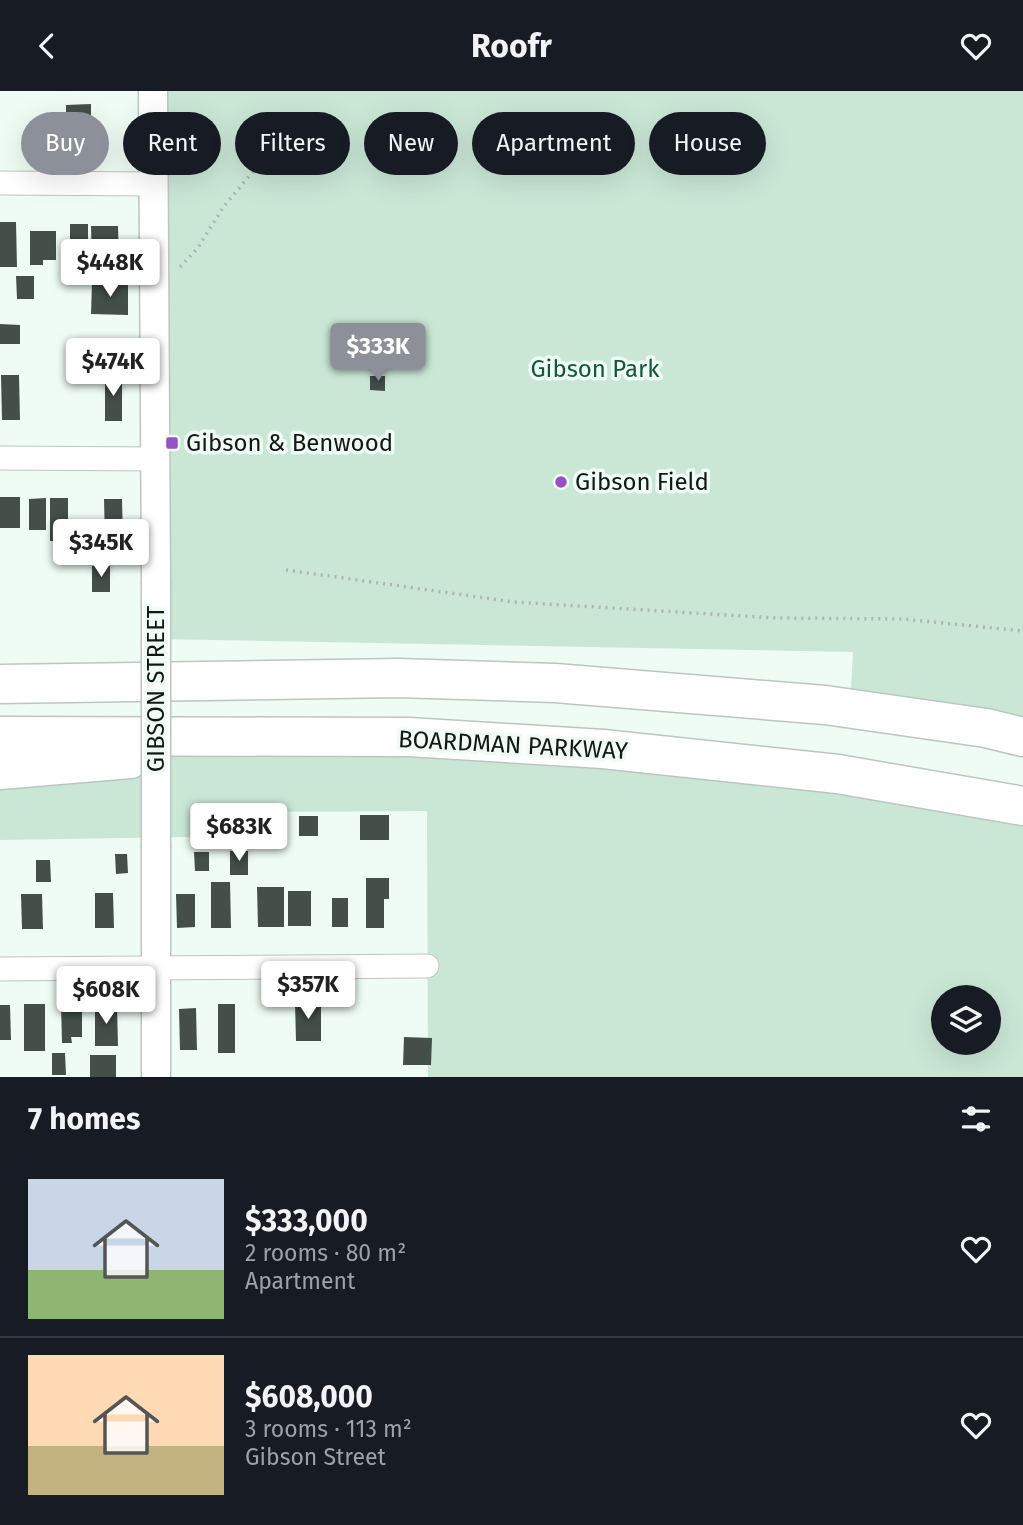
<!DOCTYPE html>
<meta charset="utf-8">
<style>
:root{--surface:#171b24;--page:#242831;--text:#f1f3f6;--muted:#9ea1a6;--line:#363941;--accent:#8c9099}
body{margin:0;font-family:"Fira Sans",sans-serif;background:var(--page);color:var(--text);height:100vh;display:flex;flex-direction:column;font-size:26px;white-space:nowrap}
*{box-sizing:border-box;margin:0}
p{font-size:23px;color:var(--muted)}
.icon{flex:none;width:38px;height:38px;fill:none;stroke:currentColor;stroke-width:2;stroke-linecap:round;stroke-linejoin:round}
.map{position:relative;height:986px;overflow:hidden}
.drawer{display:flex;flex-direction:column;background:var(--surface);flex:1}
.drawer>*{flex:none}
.guide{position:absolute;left:21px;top:21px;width:982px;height:63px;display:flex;gap:14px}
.buttons{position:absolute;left:931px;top:894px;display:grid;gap:14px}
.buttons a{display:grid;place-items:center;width:70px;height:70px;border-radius:50%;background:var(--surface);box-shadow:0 7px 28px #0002;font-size:35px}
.price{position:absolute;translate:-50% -60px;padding:0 16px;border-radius:7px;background:#fff;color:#222;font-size:23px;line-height:46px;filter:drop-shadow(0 2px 4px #0008)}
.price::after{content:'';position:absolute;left:50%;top:42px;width:21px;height:16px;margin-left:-10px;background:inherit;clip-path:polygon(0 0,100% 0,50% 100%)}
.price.selected{background:var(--accent);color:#fff}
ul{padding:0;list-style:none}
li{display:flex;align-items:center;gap:21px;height:175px;padding:0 28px}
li+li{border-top:2px solid var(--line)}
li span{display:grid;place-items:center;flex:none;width:196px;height:140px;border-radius:0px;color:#555}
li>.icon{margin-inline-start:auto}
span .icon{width:84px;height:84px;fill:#fffc;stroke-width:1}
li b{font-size:30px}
h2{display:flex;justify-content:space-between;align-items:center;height:84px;padding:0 28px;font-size:30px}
.tag{padding:0 24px;border-radius:32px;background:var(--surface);box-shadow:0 7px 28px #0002;font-size:24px;line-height:63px}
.tag.selected{background:var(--accent);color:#fff}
header{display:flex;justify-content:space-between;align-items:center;height:91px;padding:0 28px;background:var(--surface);font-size:32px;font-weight:700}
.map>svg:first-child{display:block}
.green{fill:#cae7d6;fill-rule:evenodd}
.building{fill:#444f49}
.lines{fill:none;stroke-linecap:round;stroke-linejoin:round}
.minor-casing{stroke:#bac7bf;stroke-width:25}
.tertiary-casing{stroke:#bac7bf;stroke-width:31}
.motorway-casing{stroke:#bac7bf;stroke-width:41}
.path{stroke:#acb6b0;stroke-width:3.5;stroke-dasharray:2 5;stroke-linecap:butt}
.minor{stroke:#fff;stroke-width:23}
.tertiary{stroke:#fff;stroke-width:28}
.motorway{stroke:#fff;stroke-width:38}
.tertiary-bridge-casing{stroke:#bac7bf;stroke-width:31;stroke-linecap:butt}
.tertiary-bridge{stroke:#fff;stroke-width:28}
.poi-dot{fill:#9651c5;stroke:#effcf4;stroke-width:2.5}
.labels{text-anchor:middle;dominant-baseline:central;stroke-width:7;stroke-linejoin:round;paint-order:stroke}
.park-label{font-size:24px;fill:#115739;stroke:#effcf4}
.poi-label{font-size:24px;fill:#131715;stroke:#effcf4;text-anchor:start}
.street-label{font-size:24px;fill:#131715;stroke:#effcf4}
</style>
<header><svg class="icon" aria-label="back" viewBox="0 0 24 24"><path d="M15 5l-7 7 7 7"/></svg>Roofr<svg class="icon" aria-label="heart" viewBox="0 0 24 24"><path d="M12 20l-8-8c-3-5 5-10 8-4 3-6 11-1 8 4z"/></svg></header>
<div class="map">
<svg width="1023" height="986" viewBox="0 0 1023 986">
<rect width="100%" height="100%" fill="#effcf4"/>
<!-- green -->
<g class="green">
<polygon points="153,0 1023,0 1023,646 850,616 853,561 156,548"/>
<path d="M409,646L1023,715V986H428L427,720L248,721V745L0,749V679ZM943,906H989V952H943Z"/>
</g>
<!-- building -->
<g class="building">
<polygon points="91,13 91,54 72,54 72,44 66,44 66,14"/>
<polygon points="0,131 16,131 17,176 0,176"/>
<polygon points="70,133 88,133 88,170 81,170 81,179 64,179 64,155 70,155"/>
<polygon points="91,135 118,135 119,172 92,172"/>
<polygon points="30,140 56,140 56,169 43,169 43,174 30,174"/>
<polygon points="16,185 34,185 34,208 17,208"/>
<polygon points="92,192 128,193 128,224 91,223"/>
<polygon points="0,233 20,234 20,253 0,253"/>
<polygon points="105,283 122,284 122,330 105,330"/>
<polygon points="1,284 19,284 20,329 2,329"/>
<polygon points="370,285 385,285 385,300 370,299"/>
<rect x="0" y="406" width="20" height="31"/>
<polygon points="46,407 46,439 29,439 29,408"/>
<rect x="50" y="407" width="18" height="43"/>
<polygon points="104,408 122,408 123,449 105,449"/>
<rect x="92" y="475" width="18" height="26"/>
<rect x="360" y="724" width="29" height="25"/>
<rect x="299" y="725" width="19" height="20"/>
<rect x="230" y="760" width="18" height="24"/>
<polygon points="194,761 209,761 209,780 195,780"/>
<polygon points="115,763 127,763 128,782 116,783"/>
<polygon points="36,769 50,769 51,791 36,791"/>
<polygon points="366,787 389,787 389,808 384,808 384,837 366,837"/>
<polygon points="211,791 230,791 231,837 211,837"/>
<polygon points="257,796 284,796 284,836 258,836"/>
<rect x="288" y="800" width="23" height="35"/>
<polygon points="95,802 113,802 114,837 95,837"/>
<polygon points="21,803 42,803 43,838 22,838"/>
<polygon points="176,803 195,803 195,836 177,837"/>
<rect x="332" y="807" width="16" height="29"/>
<polygon points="295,911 321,911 321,950 296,950"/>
<rect x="24" y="913" width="21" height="47"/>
<polygon points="61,913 82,913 82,946 71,946 72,952 62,952"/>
<rect x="218" y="913" width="17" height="49"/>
<polygon points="0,914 10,914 11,949 0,949"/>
<polygon points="95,914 117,914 118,955 95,955"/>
<polygon points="196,917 197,959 180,959 179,918"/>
<polygon points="404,946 432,947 431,974 403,974"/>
<polygon points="52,962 65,962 66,984 52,984"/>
<rect x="90" y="964" width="26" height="22"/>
</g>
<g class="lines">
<defs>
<g id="minor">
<polyline points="0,92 155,93"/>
<polyline points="0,367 156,368"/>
<polyline points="0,878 427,875"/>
</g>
<g id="tertiary">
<polyline points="153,0 156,491"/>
<polyline points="156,756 156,986"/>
</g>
<g id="motorway">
<polyline points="0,593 398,587 555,592 825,614 986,637 1023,646"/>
<polyline points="0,645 409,646 603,658 838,683 1023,715"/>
<polyline points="0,679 130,668"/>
</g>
</defs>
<!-- minor casing -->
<use href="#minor" class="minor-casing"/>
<!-- tertiary casing -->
<use href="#tertiary" class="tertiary-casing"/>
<!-- motorway casing -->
<use href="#motorway" class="motorway-casing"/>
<!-- path -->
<g class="path">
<polyline points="180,176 197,158 224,115 257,76"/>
<polyline points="286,479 514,511 776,527 903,528 1023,540"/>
</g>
<!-- minor -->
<use href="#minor" class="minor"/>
<!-- tertiary -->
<use href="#tertiary" class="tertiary"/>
<!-- motorway -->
<use href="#motorway" class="motorway"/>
<defs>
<polyline id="tertiary-bridge" points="156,491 156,756"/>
</defs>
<!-- tertiary-bridge casing -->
<use href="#tertiary-bridge" class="tertiary-bridge-casing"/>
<!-- tertiary-bridge -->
<use href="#tertiary-bridge" class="tertiary-bridge"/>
</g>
<!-- markers -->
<g class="poi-dot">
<rect x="165" y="345" width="14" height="14" rx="3.5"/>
<circle cx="561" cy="391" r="7"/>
</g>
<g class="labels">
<!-- park labels -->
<g class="park-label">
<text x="595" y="278">Gibson Park</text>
</g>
<!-- poi labels -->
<g class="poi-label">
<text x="186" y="352">Gibson &amp; Benwood</text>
<text x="575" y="391">Gibson Field</text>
</g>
<!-- street labels -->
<g class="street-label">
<text transform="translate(156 598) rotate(-90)">GIBSON STREET</text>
<text transform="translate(513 654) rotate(3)">BOARDMAN PARKWAY</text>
</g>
</g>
</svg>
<div class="buttons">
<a><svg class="icon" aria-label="layers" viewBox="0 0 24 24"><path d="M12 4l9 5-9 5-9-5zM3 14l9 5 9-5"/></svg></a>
</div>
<b class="price" style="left:110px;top:208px">$448K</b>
<b class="price selected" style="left:378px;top:292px">$333K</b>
<b class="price" style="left:113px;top:307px">$474K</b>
<b class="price" style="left:101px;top:488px">$345K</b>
<b class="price" style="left:239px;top:772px">$683K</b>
<b class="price" style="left:308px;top:930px">$357K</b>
<b class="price" style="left:106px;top:935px">$608K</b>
<div class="guide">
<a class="tag selected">Buy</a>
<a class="tag">Rent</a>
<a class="tag">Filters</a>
<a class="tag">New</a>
<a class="tag">Apartment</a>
<a class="tag">House</a>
</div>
</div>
<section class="drawer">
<h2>7 homes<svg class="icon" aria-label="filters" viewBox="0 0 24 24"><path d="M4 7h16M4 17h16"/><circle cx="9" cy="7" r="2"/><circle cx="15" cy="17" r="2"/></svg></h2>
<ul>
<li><span style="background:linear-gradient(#c9d6e8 65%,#8fb573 0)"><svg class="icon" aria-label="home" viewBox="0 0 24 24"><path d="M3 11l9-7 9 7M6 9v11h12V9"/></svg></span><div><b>$333,000</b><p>2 rooms · 80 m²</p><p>Apartment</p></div><svg class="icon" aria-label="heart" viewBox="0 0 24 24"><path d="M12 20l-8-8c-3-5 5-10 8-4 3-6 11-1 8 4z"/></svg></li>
<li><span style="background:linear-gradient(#ffd9b3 65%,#c2b280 0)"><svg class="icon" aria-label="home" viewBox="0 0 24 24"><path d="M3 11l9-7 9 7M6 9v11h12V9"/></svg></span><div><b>$608,000</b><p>3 rooms · 113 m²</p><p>Gibson Street</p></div><svg class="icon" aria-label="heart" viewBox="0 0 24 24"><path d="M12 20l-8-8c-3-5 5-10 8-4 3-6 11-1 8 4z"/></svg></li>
</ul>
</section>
